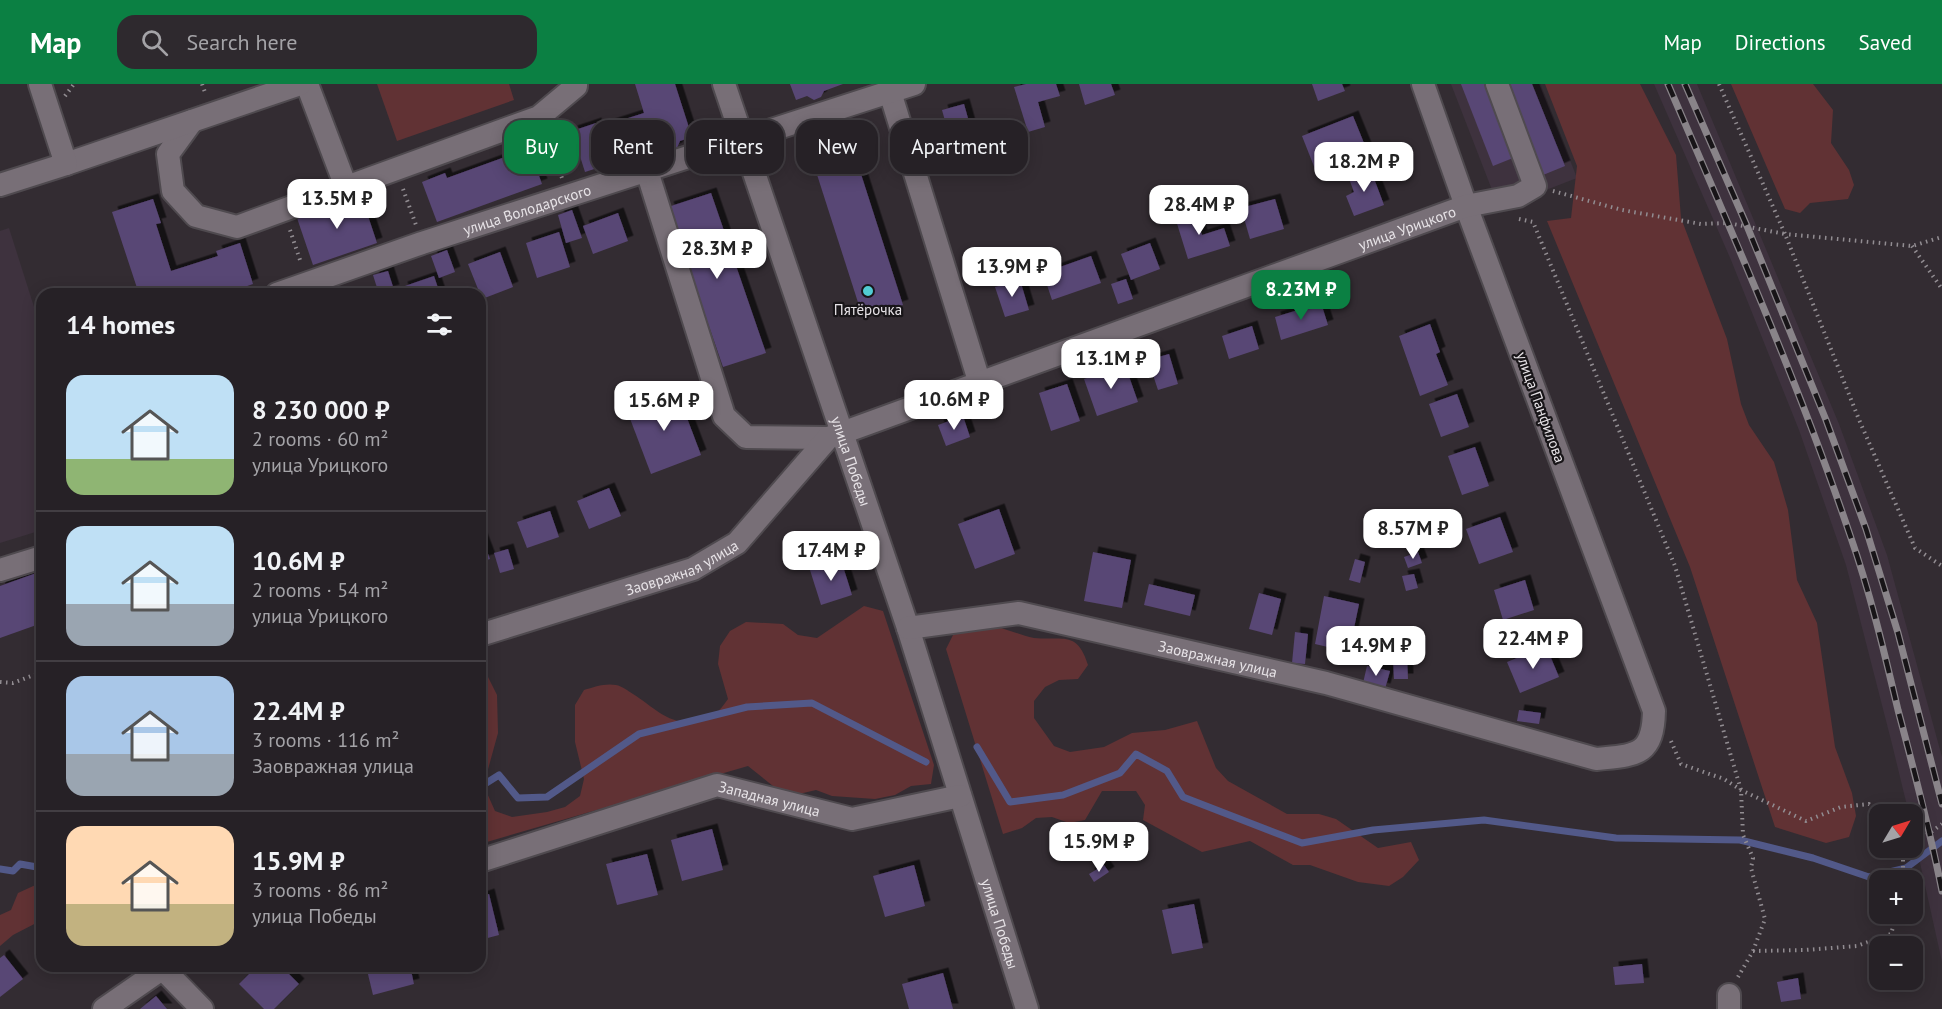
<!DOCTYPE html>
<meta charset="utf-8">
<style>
:root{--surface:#262126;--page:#2e292e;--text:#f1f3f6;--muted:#a4a3a7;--line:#423e43;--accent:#0b8043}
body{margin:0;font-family:"PT Sans",sans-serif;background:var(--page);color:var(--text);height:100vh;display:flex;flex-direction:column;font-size:22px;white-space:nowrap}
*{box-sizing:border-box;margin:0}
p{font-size:20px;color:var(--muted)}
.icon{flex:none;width:33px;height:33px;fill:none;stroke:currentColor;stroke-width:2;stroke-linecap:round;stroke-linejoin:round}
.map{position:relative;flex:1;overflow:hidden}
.panel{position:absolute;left:36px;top:204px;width:450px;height:684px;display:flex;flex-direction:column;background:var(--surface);border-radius:18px;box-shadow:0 3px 15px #0003,0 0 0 2px var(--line)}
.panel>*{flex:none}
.hud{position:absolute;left:504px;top:36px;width:570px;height:54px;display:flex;gap:12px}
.needle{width:39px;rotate:52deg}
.buttons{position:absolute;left:1869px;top:720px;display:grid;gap:12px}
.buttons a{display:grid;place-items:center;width:54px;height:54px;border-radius:12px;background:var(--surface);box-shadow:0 3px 15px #0003,0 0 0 2px var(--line);font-size:30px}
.price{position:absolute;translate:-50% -51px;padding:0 14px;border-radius:12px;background:#fff;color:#222;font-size:20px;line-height:39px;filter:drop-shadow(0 2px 3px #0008)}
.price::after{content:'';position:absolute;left:50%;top:36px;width:18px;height:14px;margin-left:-9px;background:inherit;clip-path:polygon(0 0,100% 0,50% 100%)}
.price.selected{background:var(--accent);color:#fff}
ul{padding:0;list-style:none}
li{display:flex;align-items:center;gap:18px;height:150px;padding:0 30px}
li+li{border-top:2px solid var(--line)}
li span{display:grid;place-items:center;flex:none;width:168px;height:120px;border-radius:18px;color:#555}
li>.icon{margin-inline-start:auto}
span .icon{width:72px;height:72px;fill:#fffc;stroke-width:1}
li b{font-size:26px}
h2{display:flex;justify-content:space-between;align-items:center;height:72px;padding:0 30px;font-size:26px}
.pill{padding:0 21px;border-radius:18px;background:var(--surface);box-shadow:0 3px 15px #0003,0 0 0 2px var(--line);font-size:21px;line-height:54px}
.pill.selected{background:var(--accent);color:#fff}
header{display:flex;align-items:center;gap:36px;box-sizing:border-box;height:84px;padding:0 30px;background:var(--accent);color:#fff}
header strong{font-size:28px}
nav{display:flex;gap:33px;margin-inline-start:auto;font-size:21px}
.search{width:420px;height:54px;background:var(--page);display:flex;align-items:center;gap:15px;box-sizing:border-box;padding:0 21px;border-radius:18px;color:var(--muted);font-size:22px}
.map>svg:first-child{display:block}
.built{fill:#3e323e}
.green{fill:#613234}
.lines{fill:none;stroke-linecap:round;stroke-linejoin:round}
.stream{stroke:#525989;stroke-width:7}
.building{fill:#594675;filter:url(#shadow)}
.minor-casing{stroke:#4f4a4f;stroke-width:26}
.path{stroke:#928d92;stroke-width:4;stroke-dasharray:1.5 4.5;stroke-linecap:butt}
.minor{stroke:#786f77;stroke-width:22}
.rail-casing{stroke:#898489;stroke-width:7}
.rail{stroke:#181518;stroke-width:4.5;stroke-dasharray:14;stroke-linecap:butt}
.poi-dot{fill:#51ccd3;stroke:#181518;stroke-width:2}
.labels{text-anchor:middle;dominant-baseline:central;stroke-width:4.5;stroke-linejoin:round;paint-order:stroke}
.street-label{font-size:15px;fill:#e7e3e7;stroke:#181518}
.poi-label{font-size:15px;fill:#e7e3e7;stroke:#181518}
</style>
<header>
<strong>Map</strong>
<div class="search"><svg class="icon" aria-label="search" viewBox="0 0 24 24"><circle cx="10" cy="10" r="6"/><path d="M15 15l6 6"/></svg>Search here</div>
<nav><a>Map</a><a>Directions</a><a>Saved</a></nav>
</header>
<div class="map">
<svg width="1942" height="925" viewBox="0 0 1942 925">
<defs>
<filter id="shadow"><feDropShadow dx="5.5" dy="-5.5" stdDeviation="0" flood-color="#0009"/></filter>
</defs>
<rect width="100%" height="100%" fill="#332c32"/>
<!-- built -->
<g class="built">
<polygon points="1451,0 1540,0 1577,94 1499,124"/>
<polygon points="1654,0 1697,0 1839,340 1887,471 1942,673 1942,878 1913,747 1912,730 1909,730 1892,660 1846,481 1799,346 1731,176"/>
<polygon points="9,144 42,248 42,446 0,459 0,147"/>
</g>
<!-- green -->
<g class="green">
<polygon points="377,0 509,0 514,16 397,57"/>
<polygon points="1545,0 1640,0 1676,71 1681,134 1727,255 1741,320 1749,341 1774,378 1788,426 1797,496 1817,539 1835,663 1852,709 1856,732 1849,753 1826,759 1775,743 1690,483 1547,137 1571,134 1577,82"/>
<polygon points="1731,0 1813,0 1833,26 1831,59 1849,86 1854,101 1848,115 1810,119 1800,129 1785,125"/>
<path d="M864,522L883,527L934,681L931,700L911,702L895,711L875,715L832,712L816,706L799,710L778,706L748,682L480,760V589L488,593L497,611L498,649L487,689V709L495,727L512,733L547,728L565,723L580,712L584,695L575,658V621L584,606C594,603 605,599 616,601C622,602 628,607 633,610C654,623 668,641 695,638C712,635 719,628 728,615L718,580L720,562L730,547L746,538L783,540L798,551L817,554Z"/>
<path d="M1001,544C1012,547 1023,552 1034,554C1063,557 1077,546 1088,581L1078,595L1059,596L1045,603L1034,617V634L1054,662L1070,668L1104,663L1132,649L1165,646L1197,637L1216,684L1228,697L1287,730H1319L1336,735L1378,764L1411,758L1419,776L1403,793L1389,802L1358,798L1310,781H1293L1250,757L1202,768L1143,736L1145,721L1136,707H1102L1085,736L1069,739L1052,733L1036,734L1022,744L1003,750L946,565L953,551L968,547Z"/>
<polygon points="42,798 42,836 13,851 0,862 0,831 11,826 18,809"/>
</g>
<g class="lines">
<!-- stream -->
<g class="stream">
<polyline points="977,663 1010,718 1063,711 1120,689 1136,670 1167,687 1183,713 1302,759 1373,746 1484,736 1616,754 1740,756 1813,774 1869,793 1906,784 1942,757"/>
<polyline points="480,703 499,691 518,714 547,713 639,650 747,623 812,619 926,678"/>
<polyline points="0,785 13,787 20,780 37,783 42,780"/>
</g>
</g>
<!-- building -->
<g class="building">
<polygon points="635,0 675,0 692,53 680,57 677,64 670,66 663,63 585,88 572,47 596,39 597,44 644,29"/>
<polygon points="790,0 843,0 824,7 821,13 814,16 807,12 796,16"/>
<polygon points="1026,0 1056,0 1060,12 1038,18 1045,43 1028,48 1014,3"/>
<polygon points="1079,0 1111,0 1115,11 1085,21"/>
<polygon points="1312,0 1342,0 1345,7 1318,17"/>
<polygon points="1461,0 1484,0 1513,74 1493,82"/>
<polygon points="1507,0 1532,0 1565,82 1543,91"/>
<polygon points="964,20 971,45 949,51 942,26"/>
<polygon points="1353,32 1368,69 1317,90 1302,52"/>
<polygon points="527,59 542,100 437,138 422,98 445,89 447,94 505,73 504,68"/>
<polygon points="852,62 903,221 863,234 812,75"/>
<polygon points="1370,84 1384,121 1354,132 1346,112 1354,108 1348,92"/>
<polygon points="711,109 766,269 723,283 668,123"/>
<polygon points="361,111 377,159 313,181 297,134"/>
<polygon points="153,115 161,139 156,140 171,187 218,172 216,167 240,159 253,200 224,210 139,210 112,128"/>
<polygon points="1275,115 1284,145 1250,155 1241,124"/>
<polygon points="1193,124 1202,151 1224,144 1230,162 1188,175 1174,130"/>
<polygon points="572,126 582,154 566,159 558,131"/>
<polygon points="618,129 628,157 593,170 583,142"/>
<polygon points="559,148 570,183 537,194 526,159"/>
<polygon points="1150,159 1160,185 1131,196 1121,170"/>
<polygon points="447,166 455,188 439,194 431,172"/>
<polygon points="500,168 513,203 482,215 468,180"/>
<polygon points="1091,172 1101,199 1052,216 1043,189"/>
<polygon points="388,187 394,206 379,210 373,191"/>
<polygon points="434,192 440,210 404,210 402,203"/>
<polygon points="1126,195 1133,215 1118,220 1111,200"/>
<polygon points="1020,196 1029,226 1005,233 995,203"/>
<polygon points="1321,219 1328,241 1281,256 1275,233"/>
<polygon points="1430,240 1440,268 1436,270 1448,301 1420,312 1399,252"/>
<polygon points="1252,242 1259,265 1229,275 1222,252"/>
<polygon points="1169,270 1178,300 1158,306 1148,276"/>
<polygon points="1125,281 1138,318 1097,332 1084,295"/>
<polygon points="1067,300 1080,337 1051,347 1039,309"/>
<polygon points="676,305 701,371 651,390 626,324"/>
<polygon points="1457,310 1469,343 1441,353 1429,320"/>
<polygon points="963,332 970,353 946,362 938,341"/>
<polygon points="1475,363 1489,402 1462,411 1448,372"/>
<polygon points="609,404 621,432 589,445 577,417"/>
<polygon points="999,425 1015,470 975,485 958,440"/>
<polygon points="550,427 559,453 527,464 517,438"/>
<polygon points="1500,433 1513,468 1479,480 1466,445"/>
<polygon points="480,449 490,475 480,478"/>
<polygon points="508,465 514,485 500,489 494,469"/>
<polygon points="1093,468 1131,476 1122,524 1084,517"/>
<polygon points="1418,468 1422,479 1408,484 1404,473"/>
<polygon points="1355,475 1365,478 1360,499 1349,496"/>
<polygon points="841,476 852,511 821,521 810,486"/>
<polygon points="42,487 42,539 0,554 0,502"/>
<polygon points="1414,490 1418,504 1406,507 1402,492"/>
<polygon points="1525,496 1534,526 1503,536 1494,506"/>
<polygon points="1149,500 1195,511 1190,532 1144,521"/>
<polygon points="1259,509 1281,515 1272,551 1249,545"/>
<polygon points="1324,512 1359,520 1349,568 1315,560"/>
<polygon points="1295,548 1308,550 1305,580 1292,579"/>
<polygon points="1546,562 1559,593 1520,609 1507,578"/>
<polygon points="1407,573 1408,595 1394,595 1393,574"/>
<polygon points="1367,582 1390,587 1385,605 1363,599"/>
<polygon points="1519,626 1541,629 1539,640 1517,637"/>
<polygon points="712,745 723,786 682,797 671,756"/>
<polygon points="647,770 658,811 617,821 606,780"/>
<polygon points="914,781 925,822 885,833 873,792"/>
<polygon points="1104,781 1109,788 1094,798 1089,790"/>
<polygon points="489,810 499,851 480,856 480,813"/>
<polygon points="1194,820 1203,864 1172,870 1162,826"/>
<polygon points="4,871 23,895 0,913 0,874"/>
<polygon points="1642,880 1644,899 1615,901 1613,883"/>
<polygon points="257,882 281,882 299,900 274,925 264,925 239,900"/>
<polygon points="366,882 410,882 414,900 373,911"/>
<polygon points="943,889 953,925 909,925 902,900"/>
<polygon points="1798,894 1801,915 1781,918 1777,898"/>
<polygon points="156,912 167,925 140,925"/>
</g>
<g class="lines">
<defs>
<g id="minor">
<polyline points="307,0 346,103"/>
<path id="s1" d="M724,0L908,544L1027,925"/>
<polyline points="890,8 980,300"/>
<polyline points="192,37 168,70 173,107 196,132 237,143 539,33 576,2 576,0"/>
<polyline points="66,80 300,0"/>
<polyline points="647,87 724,332 746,353 828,354"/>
<polyline points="0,101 66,80 40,0"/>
<path id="s2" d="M277,210L422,159L914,0"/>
<polyline points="0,486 42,473"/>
<path id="s3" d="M908,544L1019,529L1326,599L1596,675C1635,671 1653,673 1654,627L1466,122L1423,0"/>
<path id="s4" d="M480,551L693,485L737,459L828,354L1466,122L1518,112L1535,102L1497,0"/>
<path id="s5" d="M480,777L717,701L852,735L960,712"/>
<polyline points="162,884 202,925"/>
<polyline points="1729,911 1729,925"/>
<polyline points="104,925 166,882"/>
</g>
</defs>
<!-- minor casing -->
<use href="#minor" class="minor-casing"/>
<!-- path -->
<g class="path">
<polyline points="202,0 206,11"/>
<polyline points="1719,0 1785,150 1912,162 1942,153"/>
<polyline points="65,12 74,0"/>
<polyline points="547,53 562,94"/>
<polyline points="403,105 416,141"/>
<polyline points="1553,107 1622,126 1701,140 1728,139 1785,150 1860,338 1915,464 1942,482"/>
<polyline points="1519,135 1533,138 1675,482 1741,706 1743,751 1753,774 1751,784 1765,835 1753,867 1738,893"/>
<polyline points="290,146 301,179"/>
<polyline points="1912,162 1942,205"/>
<polyline points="0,598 13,599 42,588"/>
<polyline points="1671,657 1681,680 1724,695 1741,706 1806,737 1841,723 1869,720 1881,730"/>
<polyline points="1912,762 1942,740"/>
<polyline points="1902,764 1903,768 1903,796"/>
<polyline points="1903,768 1910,764"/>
<polyline points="1753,867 1805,866 1857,862 1891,850 1897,830"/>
</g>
<!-- minor -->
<use href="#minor" class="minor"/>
<defs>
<g id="rail">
<path d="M1668,0C1732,149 1798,297 1850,451C1870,508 1884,567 1898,626C1914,686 1930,746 1942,807"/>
<polyline points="1685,0 1747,142 1826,336 1866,445 1898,549 1942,720"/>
</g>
</defs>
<!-- rail casing -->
<use href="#rail" class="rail-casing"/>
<!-- rail -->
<use href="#rail" class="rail"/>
</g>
<!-- markers -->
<circle class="poi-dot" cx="868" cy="207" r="6"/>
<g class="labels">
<!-- street labels -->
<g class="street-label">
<text stroke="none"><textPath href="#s2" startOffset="264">улица Володарского</textPath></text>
<text stroke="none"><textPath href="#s4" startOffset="1029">улица Урицкого</textPath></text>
<text transform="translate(1541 323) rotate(70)">улица Панфилова</text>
<text stroke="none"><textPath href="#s1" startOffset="398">улица Победы</textPath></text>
<text stroke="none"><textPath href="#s4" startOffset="213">Заовражная улица</textPath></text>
<text stroke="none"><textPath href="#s3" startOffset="316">Заовражная улица</textPath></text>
<text stroke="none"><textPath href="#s5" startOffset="303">Западная улица</textPath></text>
<text stroke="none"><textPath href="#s1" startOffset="884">улица Победы</textPath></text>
</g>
<!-- poi labels -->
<g class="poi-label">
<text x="868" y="225">Пятёрочка</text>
</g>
</g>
</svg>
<div class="buttons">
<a><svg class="needle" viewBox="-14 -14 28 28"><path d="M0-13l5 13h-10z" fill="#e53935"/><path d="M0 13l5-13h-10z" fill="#a4a3a7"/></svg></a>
<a>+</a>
<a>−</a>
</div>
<b class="price" style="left:1364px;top:109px">18.2M ₽</b>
<b class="price" style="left:337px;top:146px">13.5M ₽</b>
<b class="price" style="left:1199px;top:152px">28.4M ₽</b>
<b class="price" style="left:717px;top:196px">28.3M ₽</b>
<b class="price" style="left:1012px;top:214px">13.9M ₽</b>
<b class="price selected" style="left:1301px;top:237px">8.23M ₽</b>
<b class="price" style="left:1111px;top:306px">13.1M ₽</b>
<b class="price" style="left:954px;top:347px">10.6M ₽</b>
<b class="price" style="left:664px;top:348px">15.6M ₽</b>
<b class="price" style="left:1413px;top:476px">8.57M ₽</b>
<b class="price" style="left:831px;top:498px">17.4M ₽</b>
<b class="price" style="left:1533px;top:586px">22.4M ₽</b>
<b class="price" style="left:1376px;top:593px">14.9M ₽</b>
<b class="price" style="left:1099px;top:789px">15.9M ₽</b>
<div class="hud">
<a class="pill selected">Buy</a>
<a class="pill">Rent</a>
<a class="pill">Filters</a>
<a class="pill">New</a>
<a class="pill">Apartment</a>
</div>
<section class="panel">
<h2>14 homes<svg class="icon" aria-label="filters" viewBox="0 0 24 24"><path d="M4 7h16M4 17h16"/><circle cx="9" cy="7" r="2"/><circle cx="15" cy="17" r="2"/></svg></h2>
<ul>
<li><span style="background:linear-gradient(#bfe0f5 70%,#8fb573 0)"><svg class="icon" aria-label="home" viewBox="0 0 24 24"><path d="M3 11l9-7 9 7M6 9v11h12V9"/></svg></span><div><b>8 230 000 ₽</b><p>2 rooms · 60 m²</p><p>улица Урицкого</p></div></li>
<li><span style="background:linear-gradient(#bfe0f5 65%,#9aa5b1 0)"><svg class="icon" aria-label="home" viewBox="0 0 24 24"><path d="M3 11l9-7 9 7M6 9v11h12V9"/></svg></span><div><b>10.6M ₽</b><p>2 rooms · 54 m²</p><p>улица Урицкого</p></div></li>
<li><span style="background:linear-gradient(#a9c7e8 65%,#9aa5b1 0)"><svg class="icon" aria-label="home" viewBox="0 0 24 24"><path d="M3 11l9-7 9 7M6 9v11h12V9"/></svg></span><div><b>22.4M ₽</b><p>3 rooms · 116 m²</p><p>Заовражная улица</p></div></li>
<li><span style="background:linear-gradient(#ffd9b3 65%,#c2b280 0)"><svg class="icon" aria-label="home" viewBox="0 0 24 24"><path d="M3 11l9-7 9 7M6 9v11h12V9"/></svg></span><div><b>15.9M ₽</b><p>3 rooms · 86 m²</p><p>улица Победы</p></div></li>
</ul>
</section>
</div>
